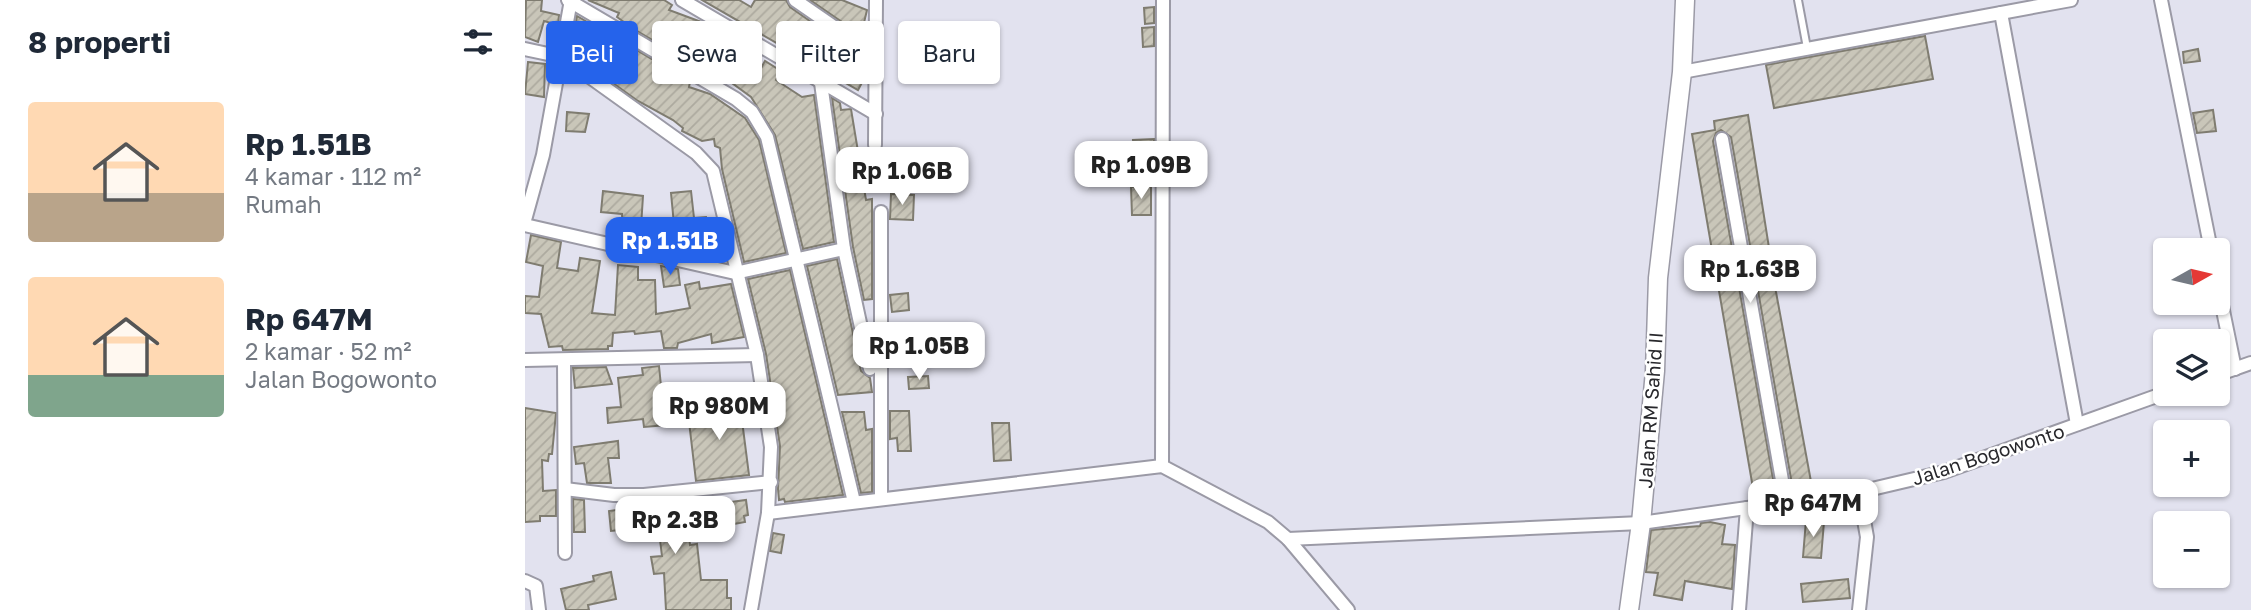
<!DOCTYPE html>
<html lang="id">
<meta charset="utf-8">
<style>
:root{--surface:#fff;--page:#f2f2f3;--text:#1f2937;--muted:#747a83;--accent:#2563eb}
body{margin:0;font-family:"Golos Text",sans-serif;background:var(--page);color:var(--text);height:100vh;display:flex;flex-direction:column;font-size:26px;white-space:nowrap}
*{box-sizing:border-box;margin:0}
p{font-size:23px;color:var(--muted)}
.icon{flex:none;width:38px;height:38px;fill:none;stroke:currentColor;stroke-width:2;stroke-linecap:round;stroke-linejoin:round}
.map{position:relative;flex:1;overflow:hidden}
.details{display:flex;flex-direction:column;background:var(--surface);width:525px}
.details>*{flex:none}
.hud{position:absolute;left:21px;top:21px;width:665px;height:63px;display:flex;gap:14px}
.needle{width:46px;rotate:82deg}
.buttons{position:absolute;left:1628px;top:238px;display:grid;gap:14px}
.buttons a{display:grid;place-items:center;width:77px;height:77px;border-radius:7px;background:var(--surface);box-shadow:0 2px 5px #0004;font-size:35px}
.price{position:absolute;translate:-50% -60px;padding:0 16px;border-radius:14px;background:#fff;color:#222;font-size:23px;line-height:46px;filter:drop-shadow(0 2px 4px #0008)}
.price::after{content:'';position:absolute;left:50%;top:42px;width:21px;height:16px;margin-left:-10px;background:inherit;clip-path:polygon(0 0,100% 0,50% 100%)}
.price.active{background:var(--accent);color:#fff}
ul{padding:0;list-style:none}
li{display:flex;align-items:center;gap:21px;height:175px;padding:0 28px}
li span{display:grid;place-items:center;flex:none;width:196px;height:140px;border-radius:7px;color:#555}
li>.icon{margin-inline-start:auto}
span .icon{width:84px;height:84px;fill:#fffc;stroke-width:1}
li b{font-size:30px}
h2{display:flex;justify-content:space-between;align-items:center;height:84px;padding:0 28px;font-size:30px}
.tag{padding:0 24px;border-radius:7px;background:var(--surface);box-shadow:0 2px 5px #0004;font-size:24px;line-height:63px}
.tag.active{background:var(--accent);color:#fff}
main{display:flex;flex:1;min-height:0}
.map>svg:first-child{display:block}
.building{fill:url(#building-hatch);stroke:#7f7c70;stroke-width:2}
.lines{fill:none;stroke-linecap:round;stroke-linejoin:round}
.lane-casing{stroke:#9b9aa6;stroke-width:10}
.street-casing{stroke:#9b9aa6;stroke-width:16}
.secondary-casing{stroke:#9b9aa6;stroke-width:21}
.lane{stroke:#fff;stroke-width:6}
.street{stroke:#fff;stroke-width:12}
.secondary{stroke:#fff;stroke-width:18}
.labels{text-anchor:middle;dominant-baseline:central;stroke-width:5;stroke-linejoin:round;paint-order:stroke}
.street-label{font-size:19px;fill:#28282c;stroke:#fff}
</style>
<main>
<section class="details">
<h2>8 properti<svg class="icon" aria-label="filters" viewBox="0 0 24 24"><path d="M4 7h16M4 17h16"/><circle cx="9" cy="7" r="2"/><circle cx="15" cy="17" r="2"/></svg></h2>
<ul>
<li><span style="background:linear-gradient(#ffd9b3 65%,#b9a48a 0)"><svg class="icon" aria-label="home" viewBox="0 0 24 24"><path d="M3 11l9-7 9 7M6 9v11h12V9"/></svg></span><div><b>Rp 1.51B</b><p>4 kamar · 112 m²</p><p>Rumah</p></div></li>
<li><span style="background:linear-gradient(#ffd9b3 70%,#7fa58c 0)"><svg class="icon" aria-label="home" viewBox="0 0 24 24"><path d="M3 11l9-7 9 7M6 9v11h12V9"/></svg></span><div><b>Rp 647M</b><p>2 kamar · 52 m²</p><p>Jalan Bogowonto</p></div></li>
</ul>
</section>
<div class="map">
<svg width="1726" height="610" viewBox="0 0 1726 610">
<defs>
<pattern id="building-hatch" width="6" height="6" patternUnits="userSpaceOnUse" patternTransform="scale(1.75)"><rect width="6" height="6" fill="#c9c6b9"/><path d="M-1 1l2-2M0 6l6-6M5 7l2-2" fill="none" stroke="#adaa9f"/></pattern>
</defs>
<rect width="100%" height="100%" fill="#e2e2ef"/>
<!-- building -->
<g class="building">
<polygon points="1,0 17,0 16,11 34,15 33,25 19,21 13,42 0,37"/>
<polygon points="63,0 139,0 147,5 144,10 179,23 209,40 236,68 240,61 256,71 251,80 277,97 289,95 309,242 278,249 250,135 226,97 204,81 191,76 193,72 177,69 107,28 92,17 94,13"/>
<polygon points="177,0 214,0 226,7 230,0 261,0 265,7 332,54 324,68 340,77 333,90"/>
<polygon points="285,0 317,0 342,10 336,35"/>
<polygon points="629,7 629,23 620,24 619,8"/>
<polygon points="52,16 79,32 78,34 98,42 165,82 164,87 185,94 220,118 234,140 261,253 219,262 197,169 195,148 190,146 189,139 177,141 157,131 158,128 148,120 113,101 67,68 80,69 45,52 55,38 49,34"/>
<polygon points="629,27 629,46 618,47 617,28"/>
<polygon points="1400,36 1408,79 1249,108 1241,65"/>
<polygon points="1673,49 1675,61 1659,63 1658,52"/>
<polygon points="3,62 20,64 19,97 0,94"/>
<polygon points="307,98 315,103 316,110 326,109 341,200 347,199 347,299 339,300 328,247"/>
<polygon points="1688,110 1691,131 1672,133 1668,113"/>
<polygon points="42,112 64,114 60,132 41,131"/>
<polygon points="1223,115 1251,292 1287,487 1268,490 1206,137 1196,130 1191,133 1188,141 1250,490 1229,494 1167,134 1190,130 1189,121"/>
<polygon points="629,139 629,160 610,161 608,140"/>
<polygon points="626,186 626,215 607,215 606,187"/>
<polygon points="78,191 118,196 115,242 98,238 97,214 76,212"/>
<polygon points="166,191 169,218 181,217 183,235 194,233 197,248 156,246 154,235 150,235 146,193"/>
<polygon points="366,194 389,195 388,220 365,219"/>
<polygon points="6,235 36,242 32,268 53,271 55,258 75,261 67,313 90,315 93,265 113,267 113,280 130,280 131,314 165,308 160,285 174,282 175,289 206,284 219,337 187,343 186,334 153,343 152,348 139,348 136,331 110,334 109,331 88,333 87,346 83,346 83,349 38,350 37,346 24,347 16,314 0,313 0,296 14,297 18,266 1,262"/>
<polygon points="312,259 336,371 345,378 347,392 313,395 282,266"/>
<polygon points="136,266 153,269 155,285 139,287"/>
<polygon points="265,270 318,495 260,502 259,499 254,500 253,489 255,446 241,354 223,279"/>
<polygon points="383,293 384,310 367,312 365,295"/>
<polygon points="134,366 136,386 146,385 148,401 140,402 142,425 119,427 118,419 83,423 82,408 96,407 93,378 118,375 117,368"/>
<polygon points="81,367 87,384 50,388 48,368"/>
<polygon points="403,376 404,388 384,389 383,377"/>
<polygon points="214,397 224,475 171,481 163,413 196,409 195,399"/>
<polygon points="0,408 31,413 27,454 24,454 23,461 17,460 18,491 31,490 31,516 15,516 15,521 0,522"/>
<polygon points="365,411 384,411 386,451 373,451 372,438 365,439"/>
<polygon points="317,412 339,412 341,430 347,429 347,492 336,493"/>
<polygon points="467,423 484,423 486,460 469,461"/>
<polygon points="93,441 94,458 83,458 86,483 62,483 59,463 51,464 49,447"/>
<polygon points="48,499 59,500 60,532 49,532"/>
<polygon points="160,500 165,545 172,544 176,580 202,580 202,598 206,598 206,610 141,610 139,573 129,574 126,557 137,556 134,532 116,533 116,528 86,531 84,511 113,507 112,504"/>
<polygon points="198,500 199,503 221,500 223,515 219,516 220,522 187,528 184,502"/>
<polygon points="1281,520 1299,522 1296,558 1278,557"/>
<polygon points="1185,522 1200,525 1197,544 1210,545 1207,589 1160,581 1157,600 1129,595 1133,573 1121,572 1126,530 1175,526 1176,523"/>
<polygon points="248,533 259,535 256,553 245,551"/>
<polygon points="86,572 91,599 63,605 64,610 41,610 36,589 69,581 68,576"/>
<polygon points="1323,579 1325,598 1278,602 1276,584"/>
</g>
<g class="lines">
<defs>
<polyline id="lane" points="1273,0 1282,48"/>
<g id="street">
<polyline points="43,0 211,99 227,112 242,137 329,502"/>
<polyline points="157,0 351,114"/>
<polyline points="270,0 351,56"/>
<polyline points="1636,0 1686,250"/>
<polyline points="1476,13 1552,424"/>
<polyline points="0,49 37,57 171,153 188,171 232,355 246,447 243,513 226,610"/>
<polyline points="1157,72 1546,0"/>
<polyline points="296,83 319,249 345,369"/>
<polyline points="1197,139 1261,503"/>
<polyline points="350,145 351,0"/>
<polyline points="356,212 356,499"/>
<polyline points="0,220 18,155 46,0"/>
<polyline points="0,225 210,273 319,249"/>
<polyline points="1692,281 1710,369"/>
<polyline points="0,360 232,355"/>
<polyline points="39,360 40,553"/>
<polyline points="1692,375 1726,363"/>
<polyline points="637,466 638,0"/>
<polyline points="40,489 89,495 119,495 246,482"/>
<polyline points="1334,492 1342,537 1334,610"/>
<polyline points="243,513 637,466 743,522 763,539 823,610"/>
<polyline points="763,539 1116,523 1334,492 1419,472 1640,393"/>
<polyline points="0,581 11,586 14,610"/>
<polyline points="1214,610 1222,508"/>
</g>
<polyline id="secondary" points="1104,610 1116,523 1130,371 1133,278 1157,72 1160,0"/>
</defs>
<!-- lane casing -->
<use href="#lane" class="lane-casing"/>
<!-- street casing -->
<use href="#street" class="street-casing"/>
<!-- secondary casing -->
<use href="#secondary" class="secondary-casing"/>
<!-- lane -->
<use href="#lane" class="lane"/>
<!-- street -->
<use href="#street" class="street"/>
<!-- secondary -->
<use href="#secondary" class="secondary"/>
</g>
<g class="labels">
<!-- street labels -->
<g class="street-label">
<text transform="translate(1125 410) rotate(-86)">Jalan RM Sahid II</text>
<text transform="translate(1463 454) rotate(-18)">Jalan Bogowonto</text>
</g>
</g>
</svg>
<div class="buttons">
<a><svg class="needle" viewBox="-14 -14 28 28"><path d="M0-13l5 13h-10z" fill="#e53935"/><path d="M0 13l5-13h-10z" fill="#747a83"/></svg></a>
<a><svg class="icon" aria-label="layers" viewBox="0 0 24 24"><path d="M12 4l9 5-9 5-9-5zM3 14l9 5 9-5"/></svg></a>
<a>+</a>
<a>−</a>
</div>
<b class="price" style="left:616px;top:201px">Rp 1.09B</b>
<b class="price" style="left:377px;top:207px">Rp 1.06B</b>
<b class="price active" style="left:145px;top:277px">Rp 1.51B</b>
<b class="price" style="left:1225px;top:305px">Rp 1.63B</b>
<b class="price" style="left:394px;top:382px">Rp 1.05B</b>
<b class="price" style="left:194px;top:442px">Rp 980M</b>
<b class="price" style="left:1288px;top:539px">Rp 647M</b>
<b class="price" style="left:150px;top:556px">Rp 2.3B</b>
<div class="hud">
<a class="tag active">Beli</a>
<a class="tag">Sewa</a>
<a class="tag">Filter</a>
<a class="tag">Baru</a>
</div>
</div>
</main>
